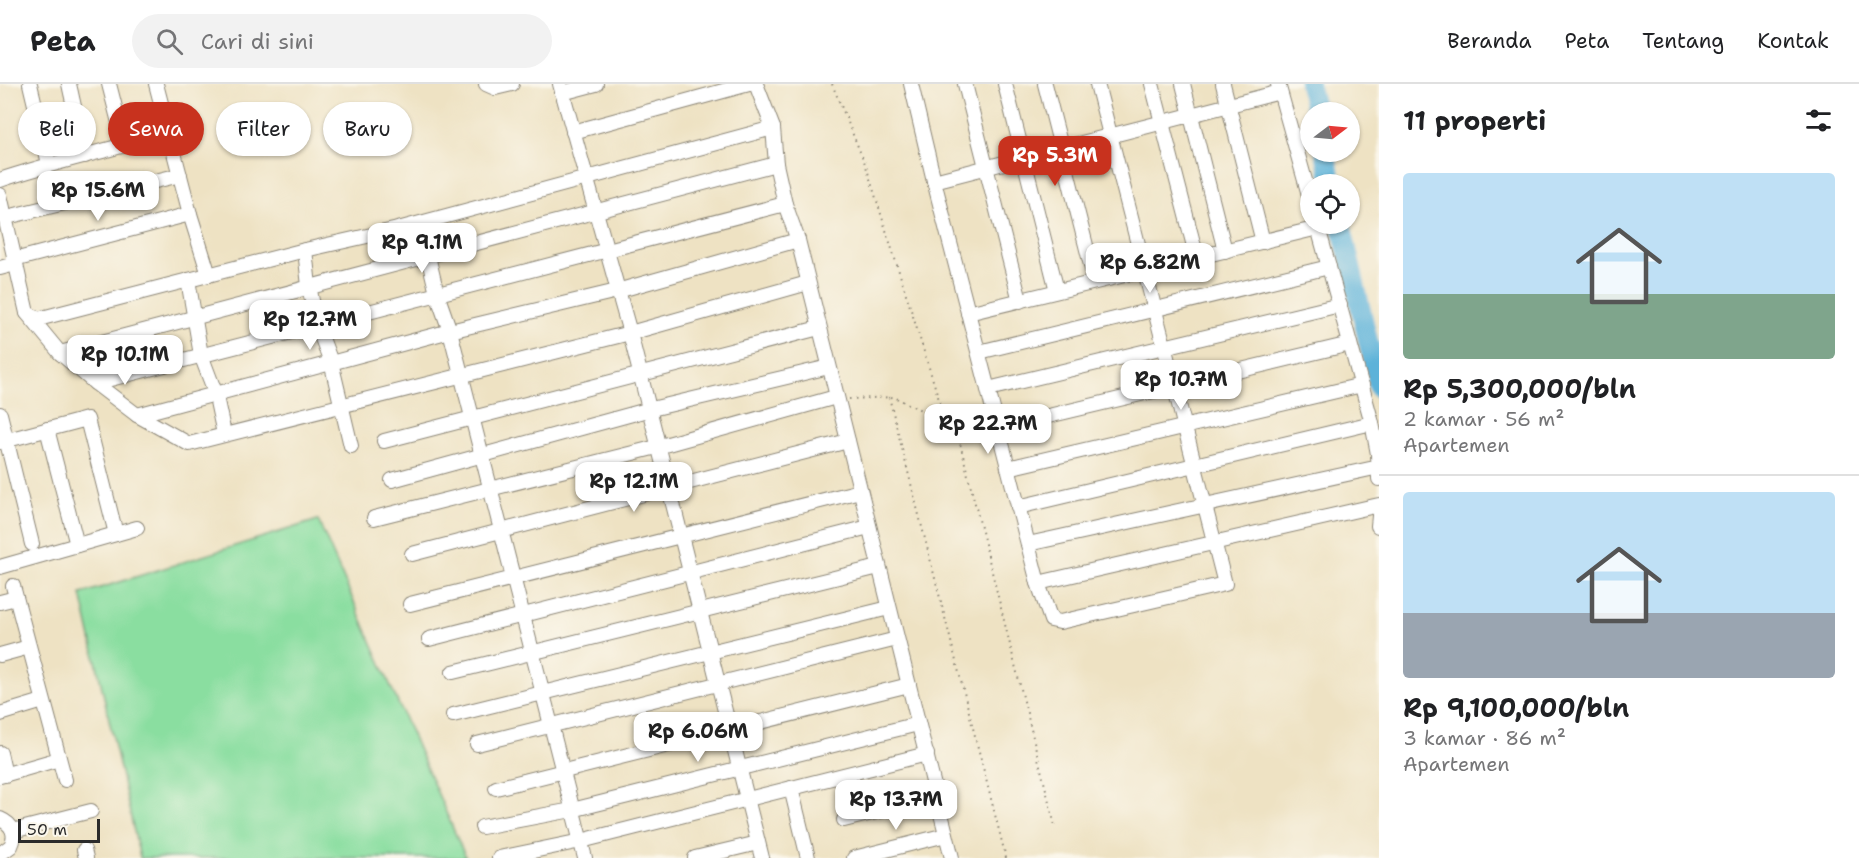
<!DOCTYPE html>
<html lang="id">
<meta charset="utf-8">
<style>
:root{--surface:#fff;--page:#f2f2f2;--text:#202124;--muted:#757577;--line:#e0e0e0;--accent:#c8321e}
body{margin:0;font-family:"Shantell Sans",sans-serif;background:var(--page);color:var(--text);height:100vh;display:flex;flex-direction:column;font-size:22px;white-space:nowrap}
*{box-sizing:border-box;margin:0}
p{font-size:20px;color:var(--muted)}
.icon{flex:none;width:33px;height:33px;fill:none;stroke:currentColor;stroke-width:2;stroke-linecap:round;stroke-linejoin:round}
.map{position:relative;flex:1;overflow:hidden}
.side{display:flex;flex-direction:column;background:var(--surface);width:480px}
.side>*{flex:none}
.hud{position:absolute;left:18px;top:18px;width:570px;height:54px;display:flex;gap:12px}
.needle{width:39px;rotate:74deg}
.fabs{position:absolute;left:1300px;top:18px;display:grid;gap:12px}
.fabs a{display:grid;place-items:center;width:60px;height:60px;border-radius:50%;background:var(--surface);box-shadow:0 2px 4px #0004;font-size:30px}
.scale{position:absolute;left:18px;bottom:15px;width:82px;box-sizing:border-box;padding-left:6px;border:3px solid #2b2b2b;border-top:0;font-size:16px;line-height:21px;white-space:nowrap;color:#2b2b2b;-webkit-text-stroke:4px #fbf7ec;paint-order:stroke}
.price{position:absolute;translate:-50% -51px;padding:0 14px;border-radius:12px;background:#fff;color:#222;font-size:20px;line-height:39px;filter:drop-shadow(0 2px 3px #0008)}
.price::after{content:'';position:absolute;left:50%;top:36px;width:18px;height:14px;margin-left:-9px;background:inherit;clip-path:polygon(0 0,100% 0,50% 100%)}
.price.current{background:var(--accent);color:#fff}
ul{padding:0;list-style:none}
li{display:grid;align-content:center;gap:12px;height:318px;padding:0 24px}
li+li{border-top:2px solid var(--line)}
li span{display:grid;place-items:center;height:186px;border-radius:6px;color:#555}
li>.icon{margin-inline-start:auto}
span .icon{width:108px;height:108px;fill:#fffc;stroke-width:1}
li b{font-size:26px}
h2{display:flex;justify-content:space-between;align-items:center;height:72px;padding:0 24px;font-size:26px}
.pill{padding:0 21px;border-radius:27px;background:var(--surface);box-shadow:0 2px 4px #0004;font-size:21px;line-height:54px}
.pill.current{background:var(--accent);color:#fff}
header{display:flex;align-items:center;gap:36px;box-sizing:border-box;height:84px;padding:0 30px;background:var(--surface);border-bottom:2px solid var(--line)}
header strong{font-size:28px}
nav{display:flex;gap:33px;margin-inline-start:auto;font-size:21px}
.search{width:420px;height:54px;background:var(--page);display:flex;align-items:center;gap:15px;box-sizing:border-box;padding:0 21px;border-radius:33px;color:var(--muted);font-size:22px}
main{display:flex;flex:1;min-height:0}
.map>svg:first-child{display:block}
.green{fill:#8adea0;stroke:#5a8466;stroke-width:1.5}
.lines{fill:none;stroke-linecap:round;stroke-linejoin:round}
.river{stroke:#5db2d9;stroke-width:20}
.minor-casing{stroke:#8c8677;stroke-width:16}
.path{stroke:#8c8677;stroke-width:2;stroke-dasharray:1.5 4.5;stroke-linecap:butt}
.minor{stroke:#fff;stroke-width:14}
</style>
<header>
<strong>Peta</strong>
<div class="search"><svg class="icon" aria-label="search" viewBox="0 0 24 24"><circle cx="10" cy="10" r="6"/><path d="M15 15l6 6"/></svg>Cari di sini</div>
<nav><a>Beranda</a><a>Peta</a><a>Tentang</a><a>Kontak</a></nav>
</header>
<main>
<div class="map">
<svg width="1379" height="774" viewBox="0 0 1379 774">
<rect width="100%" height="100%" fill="#fbf7ec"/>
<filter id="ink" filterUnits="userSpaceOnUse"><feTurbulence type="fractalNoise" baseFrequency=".0167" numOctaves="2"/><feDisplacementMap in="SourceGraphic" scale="12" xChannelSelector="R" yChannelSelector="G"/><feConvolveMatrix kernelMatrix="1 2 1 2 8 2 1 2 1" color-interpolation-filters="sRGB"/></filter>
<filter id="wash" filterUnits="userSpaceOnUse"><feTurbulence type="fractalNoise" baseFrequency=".008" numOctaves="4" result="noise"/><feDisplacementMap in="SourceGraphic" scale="24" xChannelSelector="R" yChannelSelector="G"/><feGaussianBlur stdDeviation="1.35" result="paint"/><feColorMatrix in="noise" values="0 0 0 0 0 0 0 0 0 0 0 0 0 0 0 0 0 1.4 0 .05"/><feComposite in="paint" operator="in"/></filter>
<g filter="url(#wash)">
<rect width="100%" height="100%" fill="#eee2c3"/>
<!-- green -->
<polygon class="green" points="318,436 466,774 140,774 81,510"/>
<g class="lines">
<!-- river -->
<g class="river">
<polyline points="1309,0 1316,28"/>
<polyline points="1325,68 1332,100"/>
<polyline points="1341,140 1379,304"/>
</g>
</g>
</g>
<g filter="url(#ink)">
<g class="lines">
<defs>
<g id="minor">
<polyline points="30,0 49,80"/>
<polyline points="69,0 85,72"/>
<polyline points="109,0 125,62"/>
<polyline points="156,0 190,130 209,191"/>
<polyline points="486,0 495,4 512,0"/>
<polyline points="560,0 630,249 762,774"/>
<polyline points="756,0 773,44 776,80 785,120 798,156 952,774"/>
<polyline points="911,0 934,97 1038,499 1051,536 1060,538 1225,500 1097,0"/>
<polyline points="965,0 1020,217"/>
<polyline points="1005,0 1057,207"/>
<polyline points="1045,0 1095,197"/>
<polyline points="1152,0 1197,174"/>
<polyline points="1183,0 1225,167"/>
<polyline points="1223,0 1263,158"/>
<polyline points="1278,0 1311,118"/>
<polyline points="562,9 596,0"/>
<polyline points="573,48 749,0"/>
<path d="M0,96C56,77 113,66 170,48"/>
<polyline points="934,97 1280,8"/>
<polyline points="0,111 27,229 60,269 95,299 137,331 189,360 630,249 808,199"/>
<polyline points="7,133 180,91"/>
<polyline points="1317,140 1372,339 1378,370 1379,395"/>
<polyline points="398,145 428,172 437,210 450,247 585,774"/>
<polyline points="305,166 309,202 317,241 331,278 351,362"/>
<polyline points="14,176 190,130"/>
<polyline points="0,184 15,180"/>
<polyline points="188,196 201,271 215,308 224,350"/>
<polyline points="27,229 38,235 305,166 398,145 773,44"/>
<polyline points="968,229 1318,144"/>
<polyline points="979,268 1329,183"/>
<polyline points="60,269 776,80"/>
<polyline points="95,299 785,120"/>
<polyline points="988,305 1340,221"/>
<polyline points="0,330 32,460"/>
<polyline points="137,331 450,247 617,207 798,156"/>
<polyline points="998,344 1350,260"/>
<polyline points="47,345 77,461"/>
<polyline points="384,357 819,244"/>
<polyline points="0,358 87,335 116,450"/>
<polyline points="1008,384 1362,301"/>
<polyline points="392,396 647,326 829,283"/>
<polyline points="1018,423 1372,339"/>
<polyline points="374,434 657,363 836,313"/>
<polyline points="1378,442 1379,432"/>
<polyline points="1028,460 1379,383"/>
<polyline points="412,470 848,357"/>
<polyline points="0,483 137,444"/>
<polyline points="1038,499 1379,421"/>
<polyline points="13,502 65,696"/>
<polyline points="0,518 16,514"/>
<polyline points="410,520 860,407"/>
<polyline points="429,555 869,443"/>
<polyline points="0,571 29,563"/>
<polyline points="453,588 879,483"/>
<polyline points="0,630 43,617"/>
<polyline points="453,631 889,524"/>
<polyline points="477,660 897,555"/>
<polyline points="0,669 5,691"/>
<polyline points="0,692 59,675"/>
<polyline points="496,704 909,601"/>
<polyline points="791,704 808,774"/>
<path d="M0,735C12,740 17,750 11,762L0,770"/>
<polyline points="844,736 937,713"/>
<polyline points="482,743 572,726 918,640"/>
<polyline points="13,747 91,727"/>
<polyline points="84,766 86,774"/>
<polyline points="499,774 581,757 927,670"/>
<polyline points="695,774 758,759"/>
<polyline points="854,774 946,751"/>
</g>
</defs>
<!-- minor casing -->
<use href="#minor" class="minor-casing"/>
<!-- path -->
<g class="path">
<polyline points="832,0 866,82 946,338"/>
<polyline points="889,313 1006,774"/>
<polyline points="849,315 894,313 956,343 986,344"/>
<polyline points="956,343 1055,742"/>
</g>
<!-- minor -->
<use href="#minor" class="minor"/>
</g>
</g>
</svg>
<div class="fabs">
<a><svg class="needle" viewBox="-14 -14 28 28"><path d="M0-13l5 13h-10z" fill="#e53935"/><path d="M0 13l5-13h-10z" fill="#757577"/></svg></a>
<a><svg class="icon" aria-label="locate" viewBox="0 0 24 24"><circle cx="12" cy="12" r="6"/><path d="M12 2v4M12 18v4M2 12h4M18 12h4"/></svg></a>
</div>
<div class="scale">50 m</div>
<b class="price current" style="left:1055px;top:103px">Rp 5.3M</b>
<b class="price" style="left:98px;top:138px">Rp 15.6M</b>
<b class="price" style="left:422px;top:190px">Rp 9.1M</b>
<b class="price" style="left:1150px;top:210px">Rp 6.82M</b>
<b class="price" style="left:310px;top:267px">Rp 12.7M</b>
<b class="price" style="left:125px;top:302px">Rp 10.1M</b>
<b class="price" style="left:1181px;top:327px">Rp 10.7M</b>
<b class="price" style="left:988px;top:371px">Rp 22.7M</b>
<b class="price" style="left:634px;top:429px">Rp 12.1M</b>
<b class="price" style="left:698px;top:679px">Rp 6.06M</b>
<b class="price" style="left:896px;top:747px">Rp 13.7M</b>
<div class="hud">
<a class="pill">Beli</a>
<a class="pill current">Sewa</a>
<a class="pill">Filter</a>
<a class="pill">Baru</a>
</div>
</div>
<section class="side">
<h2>11 properti<svg class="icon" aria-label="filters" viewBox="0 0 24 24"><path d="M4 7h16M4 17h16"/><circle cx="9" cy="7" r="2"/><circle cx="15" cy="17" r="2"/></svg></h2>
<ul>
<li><span style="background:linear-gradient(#bfe0f5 65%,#7fa58c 0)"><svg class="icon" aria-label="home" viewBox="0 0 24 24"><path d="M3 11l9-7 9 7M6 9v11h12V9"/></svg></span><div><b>Rp 5,300,000/bln</b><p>2 kamar · 56 m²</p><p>Apartemen</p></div></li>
<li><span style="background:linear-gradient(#bfe0f5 65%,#9aa5b1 0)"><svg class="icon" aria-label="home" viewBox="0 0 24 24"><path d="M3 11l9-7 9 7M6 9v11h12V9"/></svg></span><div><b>Rp 9,100,000/bln</b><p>3 kamar · 86 m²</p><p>Apartemen</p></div></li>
</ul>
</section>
</main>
